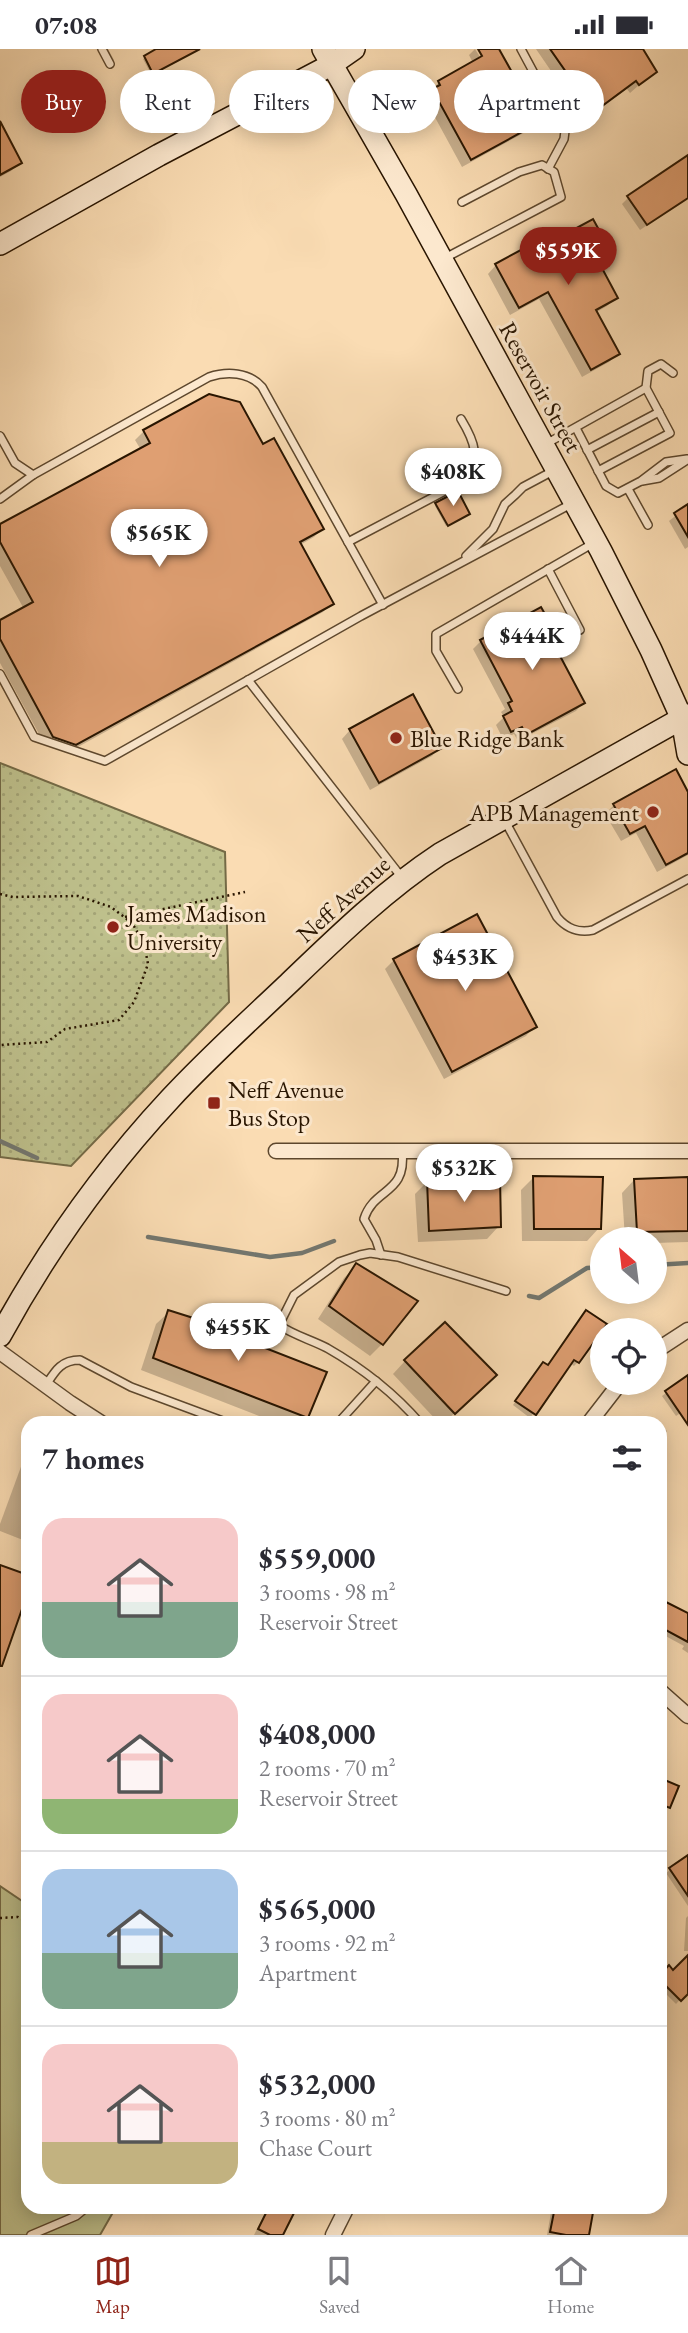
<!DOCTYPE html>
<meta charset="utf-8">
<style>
:root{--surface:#fff;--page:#f7f7f7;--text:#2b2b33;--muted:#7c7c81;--line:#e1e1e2;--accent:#8f2418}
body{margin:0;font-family:"EB Garamond",serif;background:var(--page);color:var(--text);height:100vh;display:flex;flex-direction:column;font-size:26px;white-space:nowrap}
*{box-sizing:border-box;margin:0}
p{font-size:23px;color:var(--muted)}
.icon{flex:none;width:38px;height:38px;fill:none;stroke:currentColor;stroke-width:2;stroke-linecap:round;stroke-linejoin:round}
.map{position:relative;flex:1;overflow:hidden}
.side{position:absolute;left:21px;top:1367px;width:646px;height:798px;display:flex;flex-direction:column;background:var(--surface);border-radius:21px;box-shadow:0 4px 18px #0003}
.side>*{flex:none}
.hud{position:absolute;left:21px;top:21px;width:648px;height:63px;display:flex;gap:14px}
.needle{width:46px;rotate:332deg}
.controls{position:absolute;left:590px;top:1178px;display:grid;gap:14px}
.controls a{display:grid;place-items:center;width:77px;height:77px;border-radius:50%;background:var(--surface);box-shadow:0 4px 18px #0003;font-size:35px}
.price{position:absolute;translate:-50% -60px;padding:0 16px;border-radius:24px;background:#fff;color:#222;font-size:23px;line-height:46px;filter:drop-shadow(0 2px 4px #0008)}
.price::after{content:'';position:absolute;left:50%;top:42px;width:21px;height:16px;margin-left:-10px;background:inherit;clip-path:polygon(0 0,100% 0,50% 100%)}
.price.on{background:var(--accent);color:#fff}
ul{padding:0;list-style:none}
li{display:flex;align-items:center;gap:21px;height:175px;padding:0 21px}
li+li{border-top:2px solid var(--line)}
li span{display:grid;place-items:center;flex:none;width:196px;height:140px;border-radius:21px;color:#555}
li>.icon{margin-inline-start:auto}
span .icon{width:84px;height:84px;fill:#fffc;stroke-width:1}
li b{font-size:30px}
h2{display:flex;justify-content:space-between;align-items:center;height:84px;padding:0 21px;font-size:30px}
.chip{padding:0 24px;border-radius:32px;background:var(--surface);box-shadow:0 4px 18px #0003;font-size:24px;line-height:63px}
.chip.on{background:var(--accent);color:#fff}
.status{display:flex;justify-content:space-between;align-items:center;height:49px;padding:0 35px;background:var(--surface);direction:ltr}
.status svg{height:19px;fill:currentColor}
.dock{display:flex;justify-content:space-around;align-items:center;height:98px;border-top:2px solid var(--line);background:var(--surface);font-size:19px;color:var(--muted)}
.dock a{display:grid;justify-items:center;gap:4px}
.dock .on{color:var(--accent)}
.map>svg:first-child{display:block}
.grass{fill:url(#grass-dots);stroke:#746a46;stroke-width:2}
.park{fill:#bec08c;stroke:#746a46;stroke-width:2}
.shadow{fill:#0003}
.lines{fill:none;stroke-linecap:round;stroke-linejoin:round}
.stream{stroke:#73776f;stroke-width:4.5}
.building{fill:#df9f72;stroke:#291500;stroke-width:2}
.lane-casing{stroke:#5d472d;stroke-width:10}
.street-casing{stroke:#5d472d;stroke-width:17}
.secondary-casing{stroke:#291500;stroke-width:24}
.path{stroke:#291500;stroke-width:2.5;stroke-dasharray:2 3.5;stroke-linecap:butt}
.lane{stroke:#fce8ce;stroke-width:7}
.street{stroke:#fce8ce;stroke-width:14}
.secondary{stroke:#fce8ce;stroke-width:21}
.poi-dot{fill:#8f2418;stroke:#fce8ce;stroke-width:2.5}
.labels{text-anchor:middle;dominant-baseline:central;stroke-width:6;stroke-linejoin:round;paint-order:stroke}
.street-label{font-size:24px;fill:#291500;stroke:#fce8ce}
.poi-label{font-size:24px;fill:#291500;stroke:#fce8ce;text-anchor:start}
</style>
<div class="status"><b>07:08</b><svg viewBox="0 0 49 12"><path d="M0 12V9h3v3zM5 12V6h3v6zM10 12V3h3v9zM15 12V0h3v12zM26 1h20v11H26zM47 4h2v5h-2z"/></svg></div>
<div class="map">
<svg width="688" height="2186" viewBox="0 0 688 2186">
<defs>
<pattern id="grass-dots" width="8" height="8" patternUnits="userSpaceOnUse" patternTransform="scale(1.75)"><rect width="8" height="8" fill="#bec08c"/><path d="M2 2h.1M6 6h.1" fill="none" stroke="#a3a477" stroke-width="1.8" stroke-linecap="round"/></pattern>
</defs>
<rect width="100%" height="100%" fill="#fadcb3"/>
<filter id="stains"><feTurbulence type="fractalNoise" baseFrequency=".00286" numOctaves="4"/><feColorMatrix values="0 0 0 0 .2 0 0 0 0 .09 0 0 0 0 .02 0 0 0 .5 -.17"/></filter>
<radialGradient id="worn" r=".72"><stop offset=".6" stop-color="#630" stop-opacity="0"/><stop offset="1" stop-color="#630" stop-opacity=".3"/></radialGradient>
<!-- grass -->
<polygon class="grass" points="0,714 225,803 229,953 71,1117 0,1108"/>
<!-- park -->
<polygon class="park" points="0,1837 28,1856 28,2158 116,2158 100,2186 0,2186"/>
<!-- shadow -->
<g class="shadow">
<polygon points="95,0 108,0 114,11 110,15 100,1"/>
<polygon points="160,0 198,0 151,25 143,10"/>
<polygon points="475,0 485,16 480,0 497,0 538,73 529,81 462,118 425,50 439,33 473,14 469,6"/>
<polygon points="536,0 640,0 655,22 630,44 627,40 584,70"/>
<polygon points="0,76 20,114 11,122 0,128"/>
<polygon points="688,117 688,149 640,181 622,155 629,148"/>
<polygon points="570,184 607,200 595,211 616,249 607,257 595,264 618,305 609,313 582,328 539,250 510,266 488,225 496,216 534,208 560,194"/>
<polygon points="209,346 263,397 322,480 314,488 300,496 332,554 323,563 67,704 45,696 0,614 0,573 24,560 0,517 0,477 141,401 135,391 144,382"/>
<polygon points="439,412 448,433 428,443 417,425"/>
<polygon points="436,455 467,466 446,477 435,457"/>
<polygon points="688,457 688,498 685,500 669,472"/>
<polygon points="481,592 558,606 583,654 576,662 518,692 514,685 503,690 496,676 504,668 501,663 505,660 473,600"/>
<polygon points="350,681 440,698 432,707 370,741 342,690"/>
<polygon points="688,746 688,806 657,823 636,784 621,792 605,765 614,756"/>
<polygon points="476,868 534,978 526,987 444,1030 385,920 394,911"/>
<polygon points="534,1128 599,1179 587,1192 522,1192 521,1141"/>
<polygon points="688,1130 688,1193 654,1194 654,1190 625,1190 622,1144 634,1131"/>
<polygon points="428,1132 499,1177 487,1190 418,1193 415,1145"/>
<polygon points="357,1216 382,1295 370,1307 318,1270 344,1229"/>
<polygon points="169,1263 240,1291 306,1368 300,1374 277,1374 141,1321 156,1275"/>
<polygon points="583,1267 578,1313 574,1317 570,1314 530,1369 513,1356 539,1319 547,1318"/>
<polygon points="405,1312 482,1338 444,1374 439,1374 393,1325"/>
<polygon points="688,1328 688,1359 676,1367 662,1347"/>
<polygon points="648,1369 656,1374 644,1374"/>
<polygon points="660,1376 667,1382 660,1393"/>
<polygon points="28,1409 28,1493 0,1482 0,1475 22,1415"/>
<polygon points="660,1552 681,1563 688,1572 688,1604 682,1600 684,1597 660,1584"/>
<polygon points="660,1731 677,1738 668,1758 664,1762 660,1760"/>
<polygon points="688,1808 688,1857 666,1824"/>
<polygon points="688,1867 688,1902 684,1902 686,1869"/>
<polygon points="688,1911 688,1942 676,1955 660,1939 660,1928 669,1919 673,1923"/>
<polygon points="268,2158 295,2158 280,2186 254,2186"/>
<polygon points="552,2158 592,2158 587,2186 547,2186"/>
</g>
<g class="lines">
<!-- stream -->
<g class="stream">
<polyline points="0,1092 37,1109"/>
<polyline points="148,1188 270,1208 302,1204 334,1192"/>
<polyline points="654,1216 688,1214"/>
<polyline points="529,1247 539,1249 587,1219 602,1218"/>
</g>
</g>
<!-- building -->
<g class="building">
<polygon points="156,0 200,0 153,25 144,7"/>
<polygon points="478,0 499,0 540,73 471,111 432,40 440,36 438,32 482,7"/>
<polygon points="550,0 643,0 657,23 639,36 636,32 594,63"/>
<polygon points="0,72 22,114 0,126"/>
<polygon points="688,106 688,149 647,176 627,147"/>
<polygon points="593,170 610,201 596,208 618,249 596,261 620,305 591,321 548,243 519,259 495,215 530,196 535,205 570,186 569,183"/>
<polygon points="209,345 240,353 263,395 274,389 324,480 300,493 334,555 76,696 53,688 0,590 0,571 33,553 0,493 0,475 150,394 143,381"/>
<polygon points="440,410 452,431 429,443 418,422"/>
<polygon points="458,442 470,465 448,477 435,454"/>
<polygon points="688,455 688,488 674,464"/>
<polygon points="541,558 565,601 559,605 585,654 526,686 522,678 511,683 503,667 512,662 508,654 512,652 480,591"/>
<polygon points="413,645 442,699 379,734 349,680"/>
<polygon points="676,720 688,743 688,804 666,816 645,777 630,785 613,755"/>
<polygon points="477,865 537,978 452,1023 393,910"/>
<polygon points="533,1127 603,1128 601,1180 534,1180"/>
<polygon points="688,1128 688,1182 637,1183 634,1130"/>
<polygon points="500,1129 501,1178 429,1182 427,1131"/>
<polygon points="356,1214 418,1252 383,1296 329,1257"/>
<polygon points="168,1261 244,1285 242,1290 327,1323 308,1369 153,1309"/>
<polygon points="586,1261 607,1275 579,1314 574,1311 536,1366 515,1352 543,1313 548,1316"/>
<polygon points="445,1273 497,1326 455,1365 404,1311"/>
<polygon points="688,1326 688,1376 665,1342"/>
<polygon points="0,1516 28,1526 28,1543 2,1617 0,1617"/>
<polygon points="660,1550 688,1564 688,1593 660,1578"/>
<polygon points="660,1729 679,1737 670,1759 660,1755"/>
<polygon points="688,1806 688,1847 669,1819"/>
<polygon points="688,1906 688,1945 681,1952 660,1931 660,1926 669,1916 673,1921"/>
<polygon points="269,2158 297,2158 283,2186 270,2186 258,2180"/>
<polygon points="555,2158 594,2158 589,2186 566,2186 550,2183"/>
</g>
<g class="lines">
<defs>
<g id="lane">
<polyline points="102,0 110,15"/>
<polyline points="521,0 565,82 564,90 548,120"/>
<polyline points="445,209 561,148 554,123 542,116 519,123 462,153"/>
<polyline points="576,379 606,437 618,444 641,432 666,413 687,410"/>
<path d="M0,387L15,414L33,426L209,328C227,322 249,323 262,338L383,556"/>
<polyline points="544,396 646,339"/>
<polyline points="587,401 659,363"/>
<polyline points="598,422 670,384 646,339 648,322 661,315 673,324"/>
<polyline points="642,432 659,429 687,411"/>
<polyline points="628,440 648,476"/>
<polyline points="0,450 33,426"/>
<path d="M348,493L462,433C482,410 475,393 461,370"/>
<polyline points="466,507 493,480 505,455 515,446 523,438 553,422"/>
<polyline points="548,520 580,581"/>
<polyline points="0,625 34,688 105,712 361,567 571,455"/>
<polyline points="248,631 403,830"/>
<polyline points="458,640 436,602 436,585 592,495"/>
<path d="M505,772L557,868C567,880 578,884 593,881L688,830"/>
<path d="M381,1206L376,1191L364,1170C374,1138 407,1146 402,1102"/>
<path d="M46,1336C55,1322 61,1311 80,1311L131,1338L228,1374"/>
<polyline points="338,1374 376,1332"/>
<path d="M420,1374C394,1344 362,1319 327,1299C312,1291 293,1286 279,1276L294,1246L339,1213L360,1206L370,1204L398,1208L506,1242"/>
<polyline points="28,1640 26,1645 28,1660"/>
<polyline points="31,2186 76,2167 87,2158"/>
</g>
<g id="street">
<polyline points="276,1102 688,1102"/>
<polyline points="0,1303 70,1354 101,1374"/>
<polyline points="654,1303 688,1281"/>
<polyline points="589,1374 620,1334"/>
<polyline points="660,1642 688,1667"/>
<polyline points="333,2186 347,2158"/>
</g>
<g id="secondary">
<polyline points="323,0 406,145 601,502 651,601 682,670 688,705"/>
<polyline points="0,195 159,106 331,16 354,0"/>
<path d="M0,1287C47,1201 103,1122 170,1050C207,1010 248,973 287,936C336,889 384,842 440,805L688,666"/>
</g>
</defs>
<!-- lane casing -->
<use href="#lane" class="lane-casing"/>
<!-- street casing -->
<use href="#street" class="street-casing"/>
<!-- secondary casing -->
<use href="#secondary" class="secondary-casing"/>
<!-- path -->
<g class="path">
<polyline points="0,845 13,848 78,847 111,858 132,874 144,894 148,915 134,953 119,971 65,980 47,993 0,996"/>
<polyline points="125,868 245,843"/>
<polyline points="0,1869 18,1868 28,1874"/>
</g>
<!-- lane -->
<use href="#lane" class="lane"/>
<!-- street -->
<use href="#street" class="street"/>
<!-- secondary -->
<use href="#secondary" class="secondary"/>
</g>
<!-- markers -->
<g class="poi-dot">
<circle cx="396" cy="689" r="7"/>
<circle cx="653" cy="763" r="7"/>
<circle cx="113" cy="878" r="7"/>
<rect x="207" y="1047" width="14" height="14" rx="3.5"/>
</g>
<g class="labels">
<!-- street labels -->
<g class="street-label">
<text transform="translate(541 338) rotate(61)">Reservoir Street</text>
<text transform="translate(343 850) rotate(-42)">Neff Avenue</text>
</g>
<!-- poi labels -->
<g class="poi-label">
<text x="410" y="689">Blue Ridge Bank</text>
<text x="639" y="763" text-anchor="end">APB Management</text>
<text x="127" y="864">James Madison<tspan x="127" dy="28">University</tspan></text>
<text x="228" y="1040">Neff Avenue<tspan x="228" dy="28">Bus Stop</tspan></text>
</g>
</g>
<rect width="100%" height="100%" filter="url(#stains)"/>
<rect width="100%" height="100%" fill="url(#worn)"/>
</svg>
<div class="controls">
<a><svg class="needle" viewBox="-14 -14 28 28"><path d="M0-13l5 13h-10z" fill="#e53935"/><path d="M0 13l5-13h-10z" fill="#7c7c81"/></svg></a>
<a><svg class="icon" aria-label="locate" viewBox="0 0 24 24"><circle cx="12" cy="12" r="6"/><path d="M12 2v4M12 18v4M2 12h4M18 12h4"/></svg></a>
</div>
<b class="price on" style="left:568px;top:238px">$559K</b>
<b class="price" style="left:453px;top:459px">$408K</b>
<b class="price" style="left:159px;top:520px">$565K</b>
<b class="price" style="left:532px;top:623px">$444K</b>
<b class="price" style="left:465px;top:944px">$453K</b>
<b class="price" style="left:464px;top:1155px">$532K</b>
<b class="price" style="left:238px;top:1314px">$455K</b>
<div class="hud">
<a class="chip on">Buy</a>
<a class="chip">Rent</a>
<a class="chip">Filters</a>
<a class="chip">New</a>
<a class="chip">Apartment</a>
</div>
<section class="side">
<h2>7 homes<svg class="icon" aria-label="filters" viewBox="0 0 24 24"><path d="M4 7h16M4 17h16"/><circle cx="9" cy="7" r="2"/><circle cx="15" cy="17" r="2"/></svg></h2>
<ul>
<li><span style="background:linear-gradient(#f6c9c9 60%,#7fa58c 0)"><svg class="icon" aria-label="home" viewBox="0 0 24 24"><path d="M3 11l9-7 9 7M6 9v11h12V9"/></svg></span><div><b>$559,000</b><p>3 rooms · 98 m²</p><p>Reservoir Street</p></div></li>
<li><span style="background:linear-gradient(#f6c9c9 75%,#8fb573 0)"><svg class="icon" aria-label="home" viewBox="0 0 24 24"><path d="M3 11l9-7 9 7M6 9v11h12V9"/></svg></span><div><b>$408,000</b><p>2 rooms · 70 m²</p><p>Reservoir Street</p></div></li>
<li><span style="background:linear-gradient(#a9c7e8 60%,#7fa58c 0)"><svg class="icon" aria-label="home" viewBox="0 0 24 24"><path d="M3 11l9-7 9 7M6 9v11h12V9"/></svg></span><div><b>$565,000</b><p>3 rooms · 92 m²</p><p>Apartment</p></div></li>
<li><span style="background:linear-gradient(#f6c9c9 70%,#c2b280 0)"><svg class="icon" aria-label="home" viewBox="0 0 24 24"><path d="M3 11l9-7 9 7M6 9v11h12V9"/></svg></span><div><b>$532,000</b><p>3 rooms · 80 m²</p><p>Chase Court</p></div></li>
</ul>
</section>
</div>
<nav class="dock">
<a class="on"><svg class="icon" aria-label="map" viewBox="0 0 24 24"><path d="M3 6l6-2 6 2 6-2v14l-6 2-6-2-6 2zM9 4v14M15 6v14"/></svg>Map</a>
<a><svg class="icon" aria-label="saved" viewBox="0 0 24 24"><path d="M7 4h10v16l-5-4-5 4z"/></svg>Saved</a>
<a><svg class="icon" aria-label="home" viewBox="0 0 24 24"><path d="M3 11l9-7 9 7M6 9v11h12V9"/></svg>Home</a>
</nav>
